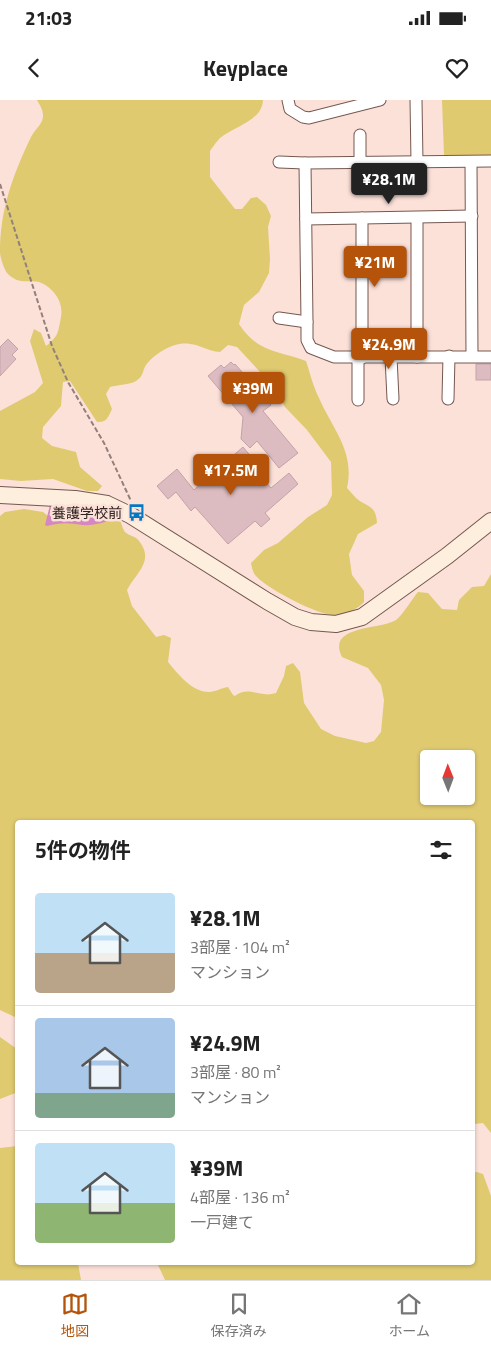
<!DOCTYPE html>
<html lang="ja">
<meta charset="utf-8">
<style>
:root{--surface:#fff;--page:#f2f2f2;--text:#222;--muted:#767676;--line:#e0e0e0;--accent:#b45309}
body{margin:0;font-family:"Titillium Web","Noto Sans JP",sans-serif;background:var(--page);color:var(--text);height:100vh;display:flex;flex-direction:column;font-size:19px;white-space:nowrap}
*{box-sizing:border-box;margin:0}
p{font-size:16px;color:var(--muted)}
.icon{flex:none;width:28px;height:28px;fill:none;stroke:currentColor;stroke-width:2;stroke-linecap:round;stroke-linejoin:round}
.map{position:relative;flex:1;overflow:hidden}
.details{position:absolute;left:15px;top:720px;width:460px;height:445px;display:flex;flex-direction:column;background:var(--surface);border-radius:5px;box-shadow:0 1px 4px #0004}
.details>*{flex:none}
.needle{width:32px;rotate:359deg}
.controls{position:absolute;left:420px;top:650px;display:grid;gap:10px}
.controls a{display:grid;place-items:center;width:55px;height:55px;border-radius:5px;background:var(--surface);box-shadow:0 1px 4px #0004;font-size:25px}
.price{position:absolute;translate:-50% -42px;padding:0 11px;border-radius:5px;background:var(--accent);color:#fff;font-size:16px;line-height:32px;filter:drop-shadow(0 1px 2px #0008)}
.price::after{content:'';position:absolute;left:50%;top:30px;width:15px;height:11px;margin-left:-8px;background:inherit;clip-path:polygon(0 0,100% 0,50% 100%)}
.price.on{background:#222;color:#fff}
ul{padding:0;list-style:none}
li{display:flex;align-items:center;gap:15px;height:125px;padding:0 20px}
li+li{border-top:1px solid var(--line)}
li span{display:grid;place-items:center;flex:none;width:140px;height:100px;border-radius:5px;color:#555}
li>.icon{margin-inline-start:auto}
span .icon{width:60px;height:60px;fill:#fffc;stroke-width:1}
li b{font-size:21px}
h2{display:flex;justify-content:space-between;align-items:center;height:60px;padding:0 20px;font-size:21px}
.status{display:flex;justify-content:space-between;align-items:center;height:35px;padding:0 25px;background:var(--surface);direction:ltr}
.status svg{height:14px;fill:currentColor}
header{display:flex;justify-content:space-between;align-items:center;height:65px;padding:0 20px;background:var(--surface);font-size:22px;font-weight:700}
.tabs{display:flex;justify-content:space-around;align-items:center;height:70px;border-top:1px solid var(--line);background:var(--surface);font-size:14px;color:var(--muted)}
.tabs a{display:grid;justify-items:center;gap:2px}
.tabs .on{color:var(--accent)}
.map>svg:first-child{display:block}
.green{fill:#dfca70;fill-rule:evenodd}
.water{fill:#d687c2}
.building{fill:#ddbcc1;stroke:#c3a3a8}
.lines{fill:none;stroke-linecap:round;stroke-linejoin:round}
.street-casing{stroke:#745850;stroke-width:13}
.secondary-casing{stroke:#745850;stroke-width:18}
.path{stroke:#93807a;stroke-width:2;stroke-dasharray:5 2.5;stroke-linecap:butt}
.street{stroke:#fff;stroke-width:11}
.secondary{stroke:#feeede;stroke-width:16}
.labels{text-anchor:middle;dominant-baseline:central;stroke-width:5;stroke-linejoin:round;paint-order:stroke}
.poi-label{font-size:14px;fill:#302421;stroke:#fce1d9;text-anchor:end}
</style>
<div class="status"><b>21:03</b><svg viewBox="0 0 49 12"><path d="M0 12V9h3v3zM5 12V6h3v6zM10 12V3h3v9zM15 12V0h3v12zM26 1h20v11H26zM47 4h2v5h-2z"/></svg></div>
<header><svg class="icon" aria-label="back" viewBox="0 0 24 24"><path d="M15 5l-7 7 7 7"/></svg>Keyplace<svg class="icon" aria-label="heart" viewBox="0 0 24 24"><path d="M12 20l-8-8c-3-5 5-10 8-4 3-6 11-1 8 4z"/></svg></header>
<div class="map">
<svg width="491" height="1180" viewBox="0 0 491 1180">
<rect width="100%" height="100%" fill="#fce1d9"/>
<!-- green -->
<g class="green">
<path d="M37,0H263C262,21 235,26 220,38C216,42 213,47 210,51V77L235,109H242L251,98L257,97L266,105L271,116L268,127L270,159L269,173L259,192L244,205L239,224C258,253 277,250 306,261C310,273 313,286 319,298C333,330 355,351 347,388C350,391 353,395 356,398C366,407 376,404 377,423L358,434L349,454L352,475L364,491V502C355,511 346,515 333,515C318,515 268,489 257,477C253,474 252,468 251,463L264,450L278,443L308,417L327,405L332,395L331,362L307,330L285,307L273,286L237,247L228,245L220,252C207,251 201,245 190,244C175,241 155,253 146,265C142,271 144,276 136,281C132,284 117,285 110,287L106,294L112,309C108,317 107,323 97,322L70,281L63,282L61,306L43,327L42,338L52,346L76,352L80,367L102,386L98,391H87L53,379L21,381L0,379V311L35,292L43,283L30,241L34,229L41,233L46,246C59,236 58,232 61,217C64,202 53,187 39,182C29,179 19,186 7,173C4,169 0,157 0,152C0,109 13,75 31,37C34,31 39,27 42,21C45,13 41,7 37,0Z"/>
<polygon points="442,0 491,0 491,55 444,55"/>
<path d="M24,409L43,412L52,419L105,417L120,421C122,424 123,430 125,432C129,436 136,436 139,441C155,461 136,473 127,490L132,506L156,537L164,535L171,538L168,562C178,574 192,592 209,592C215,592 221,588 228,587L233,595L235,596C245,588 253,593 264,594C268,595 272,594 276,593L284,576L286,566L293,563L300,572L304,603L321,629L335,636L366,643L374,641L381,632L384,600L381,585L368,568L342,557C326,525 380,530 396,520C401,517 413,498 418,492L428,493L442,509L457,510L459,500L472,487L484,486L491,474V1033L483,1023L475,1024L473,1027L472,722H18L17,918L0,910V416L5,412ZM429,659H466V696H429Z"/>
<polygon points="0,937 17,949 18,992 0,999"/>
<polygon points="17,1046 18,1162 78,1163 81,1180 0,1180 0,1048"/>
<polygon points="477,1072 483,1074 491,1096 491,1180 165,1180 157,1163 472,1162 472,1073"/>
</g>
<!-- water -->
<path class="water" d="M50,405C73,406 97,404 117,418C106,422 94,426 82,425C68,423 62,422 47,426L45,425Z"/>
<!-- building -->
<g class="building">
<polygon points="8,239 18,249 12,255 16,259 0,276 0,247"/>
<polygon points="231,262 234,265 235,264 271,305 263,311 298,353 279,368 257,341 250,348 241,339 243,317 208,276 221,265 224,268"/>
<rect x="476" y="264" width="15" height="16"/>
<polygon points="243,347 253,359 249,363 271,388 289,373 298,384 265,413 270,419 261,427 255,421 228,444 195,407 191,411 176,392 168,399 157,386 177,369 194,390"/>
</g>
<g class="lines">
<defs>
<g id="street">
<polyline points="288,0 290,9 303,17 309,18 380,0"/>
<polyline points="416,0 417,62"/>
<polyline points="360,35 360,63"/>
<polyline points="491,61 305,63 307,222 307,240 311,248 334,257 491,257"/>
<polyline points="279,62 305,63"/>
<polyline points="471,62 472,256"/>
<polyline points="417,118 417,257"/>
<polyline points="306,119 472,116"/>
<polyline points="279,218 307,222"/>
<polyline points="391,257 393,299"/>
<polyline points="358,258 358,300"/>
<polyline points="362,258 362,118"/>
<polyline points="448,299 449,256"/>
</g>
<polyline id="secondary" points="0,395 75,399 107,404 130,415 267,501 295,517 311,522 336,524 362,517 447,456 491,421"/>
</defs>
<!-- street casing -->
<use href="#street" class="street-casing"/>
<!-- secondary casing -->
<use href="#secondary" class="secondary-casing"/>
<!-- path -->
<polyline class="path" points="0,84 52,246 68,282 104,343 131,401"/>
<!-- street -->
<use href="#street" class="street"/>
<!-- secondary -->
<use href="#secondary" class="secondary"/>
</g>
<!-- icons -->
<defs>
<symbol id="bus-bare" viewBox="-9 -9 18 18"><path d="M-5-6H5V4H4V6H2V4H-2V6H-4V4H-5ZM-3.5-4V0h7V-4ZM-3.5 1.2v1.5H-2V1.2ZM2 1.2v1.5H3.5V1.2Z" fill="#0478c2" stroke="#fce1d9" stroke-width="2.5" paint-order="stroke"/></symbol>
</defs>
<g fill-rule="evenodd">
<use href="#bus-bare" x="124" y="400" width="25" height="25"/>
</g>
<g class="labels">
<!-- poi labels -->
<g class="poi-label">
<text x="122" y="412">養護学校前</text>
</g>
</g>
</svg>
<div class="controls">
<a><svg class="needle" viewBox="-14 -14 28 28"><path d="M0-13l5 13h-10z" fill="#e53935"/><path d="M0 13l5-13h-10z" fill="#767676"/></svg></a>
</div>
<b class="price on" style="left:389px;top:105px">¥28.1M</b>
<b class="price" style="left:375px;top:188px">¥21M</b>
<b class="price" style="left:389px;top:270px">¥24.9M</b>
<b class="price" style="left:253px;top:314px">¥39M</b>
<b class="price" style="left:231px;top:396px">¥17.5M</b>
<section class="details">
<h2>5件の物件<svg class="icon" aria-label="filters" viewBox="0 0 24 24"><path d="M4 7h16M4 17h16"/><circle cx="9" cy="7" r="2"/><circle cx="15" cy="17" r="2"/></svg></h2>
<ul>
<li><span style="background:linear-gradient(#bfe0f5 60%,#b9a48a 0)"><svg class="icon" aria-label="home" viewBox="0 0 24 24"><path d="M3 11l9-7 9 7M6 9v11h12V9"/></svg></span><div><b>¥28.1M</b><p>3部屋 · 104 m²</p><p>マンション</p></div></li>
<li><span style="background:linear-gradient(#a9c7e8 75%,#7fa58c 0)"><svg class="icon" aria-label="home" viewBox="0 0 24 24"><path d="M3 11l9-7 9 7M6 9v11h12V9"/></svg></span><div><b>¥24.9M</b><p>3部屋 · 80 m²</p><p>マンション</p></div></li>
<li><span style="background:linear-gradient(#bfe0f5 60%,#8fb573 0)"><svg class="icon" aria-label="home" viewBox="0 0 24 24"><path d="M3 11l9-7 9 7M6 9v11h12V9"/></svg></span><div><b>¥39M</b><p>4部屋 · 136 m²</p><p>一戸建て</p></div></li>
</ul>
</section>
</div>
<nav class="tabs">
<a class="on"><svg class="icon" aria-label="map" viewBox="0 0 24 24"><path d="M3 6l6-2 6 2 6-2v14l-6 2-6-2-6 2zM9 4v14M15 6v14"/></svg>地図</a>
<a><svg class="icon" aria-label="saved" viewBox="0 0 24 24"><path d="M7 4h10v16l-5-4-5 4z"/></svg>保存済み</a>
<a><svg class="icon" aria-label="home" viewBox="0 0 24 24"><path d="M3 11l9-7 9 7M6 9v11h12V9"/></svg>ホーム</a>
</nav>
